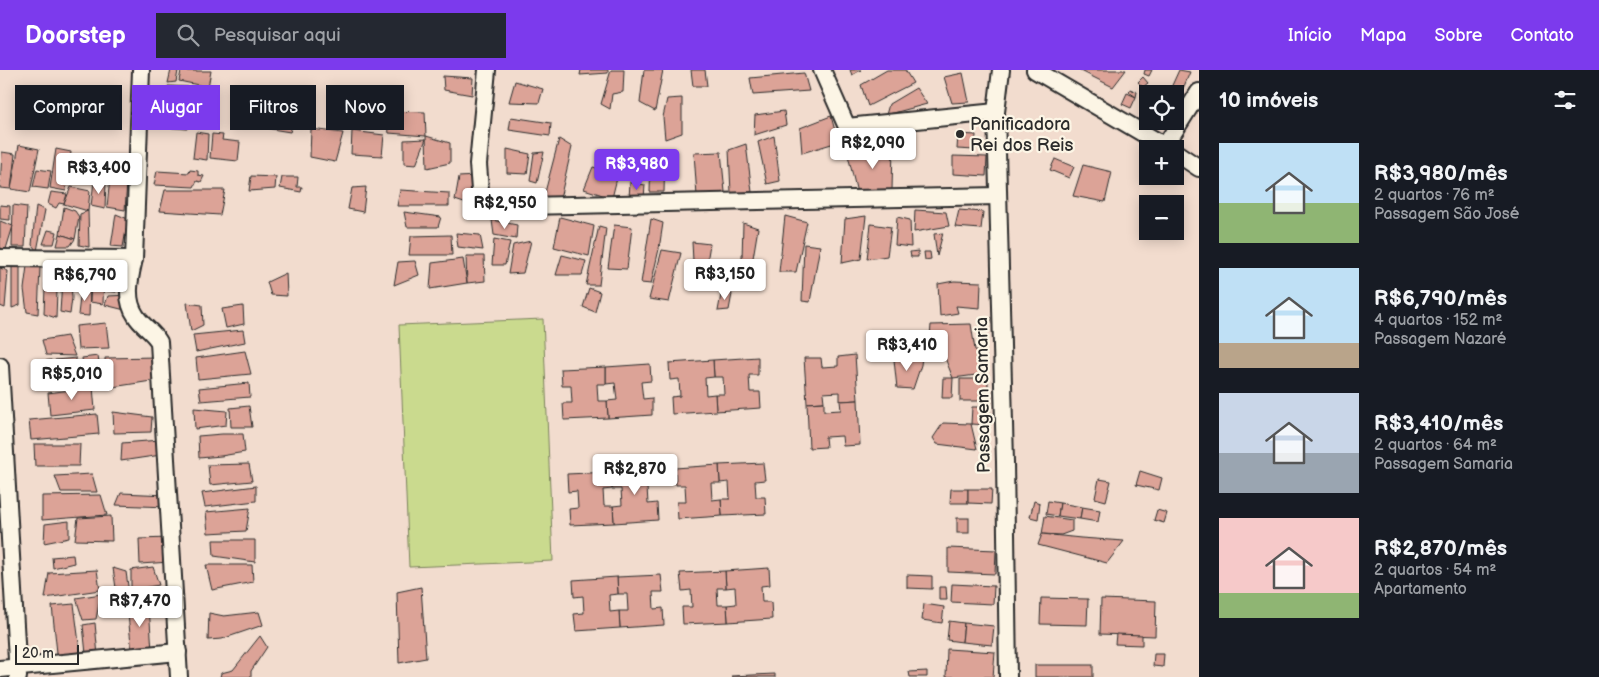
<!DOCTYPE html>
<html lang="pt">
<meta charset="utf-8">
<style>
:root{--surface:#171b24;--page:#242831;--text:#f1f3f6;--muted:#9ea1a6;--accent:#7c3aed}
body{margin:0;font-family:"Balsamiq Sans",sans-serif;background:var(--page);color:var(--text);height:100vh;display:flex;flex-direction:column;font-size:19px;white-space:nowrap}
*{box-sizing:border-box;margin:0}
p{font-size:16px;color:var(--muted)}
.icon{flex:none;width:28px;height:28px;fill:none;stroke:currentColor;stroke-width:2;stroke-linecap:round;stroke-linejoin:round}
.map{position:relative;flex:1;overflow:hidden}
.drawer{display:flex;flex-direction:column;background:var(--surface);width:400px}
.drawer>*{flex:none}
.top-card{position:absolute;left:15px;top:15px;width:475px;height:45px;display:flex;gap:10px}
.tools{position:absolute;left:1139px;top:15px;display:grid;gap:10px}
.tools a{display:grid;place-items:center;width:45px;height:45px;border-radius:0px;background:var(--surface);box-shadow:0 2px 12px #0003;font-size:25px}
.scale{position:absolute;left:15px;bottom:12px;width:64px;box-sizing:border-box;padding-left:5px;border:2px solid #2b2b2b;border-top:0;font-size:14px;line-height:18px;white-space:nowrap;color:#2b2b2b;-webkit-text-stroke:4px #fcf5e5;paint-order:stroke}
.price{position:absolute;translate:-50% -42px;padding:0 11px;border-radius:5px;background:#fff;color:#222;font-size:16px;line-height:32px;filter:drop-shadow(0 1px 2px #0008)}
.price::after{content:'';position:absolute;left:50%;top:30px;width:15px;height:11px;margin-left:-8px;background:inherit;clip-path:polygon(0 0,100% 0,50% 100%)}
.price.active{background:var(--accent);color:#fff}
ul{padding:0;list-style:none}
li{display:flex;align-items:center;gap:15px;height:125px;padding:0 20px}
li span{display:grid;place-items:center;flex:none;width:140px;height:100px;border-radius:0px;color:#555}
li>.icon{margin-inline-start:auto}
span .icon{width:60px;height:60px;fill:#fffc;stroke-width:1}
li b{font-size:21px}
h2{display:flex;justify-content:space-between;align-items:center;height:60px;padding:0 20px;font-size:21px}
.tag{padding:0 18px;border-radius:0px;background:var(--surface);box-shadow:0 2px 12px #0003;font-size:18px;line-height:45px}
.tag.active{background:var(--accent);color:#fff}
header{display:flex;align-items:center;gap:30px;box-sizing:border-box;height:70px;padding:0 25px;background:var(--accent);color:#fff}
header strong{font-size:24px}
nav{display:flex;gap:28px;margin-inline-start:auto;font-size:18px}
.search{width:350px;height:45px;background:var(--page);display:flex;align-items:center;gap:12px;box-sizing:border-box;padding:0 18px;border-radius:0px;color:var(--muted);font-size:19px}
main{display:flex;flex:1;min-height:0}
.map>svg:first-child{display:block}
.green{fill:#cada8e;stroke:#7a825c}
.building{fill:#dca397;stroke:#2b2b2b}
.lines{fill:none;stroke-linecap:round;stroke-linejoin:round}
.minor-casing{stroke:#2b2b2b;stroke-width:20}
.minor{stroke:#fcf5e5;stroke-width:16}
.poi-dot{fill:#2b2b2b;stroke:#fcf5e5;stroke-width:2}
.labels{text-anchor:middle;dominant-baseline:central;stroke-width:4.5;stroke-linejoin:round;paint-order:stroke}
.poi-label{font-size:18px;fill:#2b2b2b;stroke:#fcf5e5;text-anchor:start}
.street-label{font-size:18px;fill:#2b2b2b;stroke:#fcf5e5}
</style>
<header>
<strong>Doorstep</strong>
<div class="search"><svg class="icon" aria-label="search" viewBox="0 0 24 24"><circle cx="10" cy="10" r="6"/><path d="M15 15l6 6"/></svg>Pesquisar aqui</div>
<nav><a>Início</a><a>Mapa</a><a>Sobre</a><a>Contato</a></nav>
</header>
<main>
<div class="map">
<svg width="1199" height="607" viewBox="0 0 1199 607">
<rect width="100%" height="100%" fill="#f2dcce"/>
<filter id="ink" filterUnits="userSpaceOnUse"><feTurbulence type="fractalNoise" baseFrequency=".02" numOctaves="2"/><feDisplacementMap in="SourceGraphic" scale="10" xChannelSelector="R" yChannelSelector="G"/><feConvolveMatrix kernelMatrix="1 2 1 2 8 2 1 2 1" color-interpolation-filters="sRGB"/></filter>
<g filter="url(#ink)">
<!-- green -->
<polygon class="green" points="543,249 553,491 409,497 399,255"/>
<!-- building -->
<g class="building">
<polygon points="171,0 178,1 176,12 168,13"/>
<polygon points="581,0 608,0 608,3 580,5"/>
<polygon points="611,0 624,0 623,22 612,24 610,39 601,34"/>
<polygon points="644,0 663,0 655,41 640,33"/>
<polygon points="691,0 705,0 707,16 693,16"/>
<polygon points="850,0 861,0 852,5"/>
<polygon points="887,0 905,0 913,13 868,36 861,15"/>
<polygon points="1079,0 1126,0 1113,17"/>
<polygon points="1145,0 1152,0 1149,6 1144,4"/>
<polygon points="1179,0 1190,2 1180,26 1169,22"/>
<polygon points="181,1 211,1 208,17 179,11"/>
<polygon points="804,3 809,21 753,25 750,8"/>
<polygon points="963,3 969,32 952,33 944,7"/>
<polygon points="443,6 473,8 472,25 444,20"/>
<polygon points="1143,7 1148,13 1143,17 1138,12"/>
<polygon points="515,11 543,19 539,33 509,32"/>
<polygon points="168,16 190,17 187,33 166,31"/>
<polygon points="916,18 927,34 886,45 889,34"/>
<polygon points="192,19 206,21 208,33 190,31"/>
<polygon points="1130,19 1137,22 1136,27 1129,22"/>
<polygon points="1127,23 1136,27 1131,38 1122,34"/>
<polygon points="682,28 682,63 665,69 663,47 667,29"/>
<polygon points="165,35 213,39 209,52 189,53 187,59 163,57"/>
<polygon points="267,38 288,40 288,45 295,47 290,62 266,58"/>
<polygon points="386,41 425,42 426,66 389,63"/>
<polygon points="784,41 786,55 754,65 755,45"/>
<polygon points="831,46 838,72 802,83 800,58"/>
<polygon points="511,47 551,53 550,66 509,60"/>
<polygon points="311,59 343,63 335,92 310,87"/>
<polygon points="352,61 384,65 382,86 351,84"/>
<polygon points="196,62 208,64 207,90 193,88"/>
<polygon points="212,64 223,65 222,70 240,72 238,91 210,88"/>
<polygon points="958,64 976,65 975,80 957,79"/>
<polygon points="426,66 450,73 450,93 427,98"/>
<polygon points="774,66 780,111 767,114 758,72"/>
<polygon points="426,69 416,95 404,94 404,70"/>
<polygon points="559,69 572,77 560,129 543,130"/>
<polygon points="746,74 752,122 731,123 729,80"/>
<polygon points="19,75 39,79 30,122 11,119"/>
<polygon points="893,76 892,120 868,120 857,123 848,85 889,78"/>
<polygon points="56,79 71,82 66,121 50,118"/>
<polygon points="507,79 530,84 527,104 507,103"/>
<polygon points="2,82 15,84 11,119 0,118"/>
<polygon points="544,82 537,113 530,111 534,83"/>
<polygon points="721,82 725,122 697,126 694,83"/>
<polygon points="665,83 664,122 650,122 651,86"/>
<polygon points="634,85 646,85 644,108 629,107"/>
<polygon points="73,86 109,91 108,107 97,108 71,104"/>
<polygon points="953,86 987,87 986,106 953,104"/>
<polygon points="1055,89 1074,97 1069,108 1050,100"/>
<polygon points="1083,95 1112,102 1105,132 1073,126"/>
<polygon points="593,97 618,104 612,128 584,119"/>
<polygon points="37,99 51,101 48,119 33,117"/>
<polygon points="190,100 198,101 198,105 204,106 201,112 197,111 194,117 154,115 157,101 189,103"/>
<polygon points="251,106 276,107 275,119 249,121"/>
<polygon points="475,106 476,137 455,130 459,107"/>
<polygon points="282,107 298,107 297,117 302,117 301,122 280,118"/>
<polygon points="110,108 127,112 125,140 107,137"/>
<polygon points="94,111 106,112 105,139 91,136"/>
<polygon points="630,112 645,115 644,128 629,129"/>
<polygon points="71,117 90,121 88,141 64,134"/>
<polygon points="366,117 363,142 348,139 352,118"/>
<polygon points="165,120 225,120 220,145 160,141"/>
<polygon points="400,120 449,123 449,136 397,136"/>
<polygon points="51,122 67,124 64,134 59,133 56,138 48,134"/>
<polygon points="0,135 10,136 10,150 0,149"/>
<polygon points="13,135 27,137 25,177 12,177"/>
<polygon points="36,136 45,140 37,181 32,175"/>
<polygon points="64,137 75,141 79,147 75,169 60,164"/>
<polygon points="915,140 946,142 949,156 914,162"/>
<polygon points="959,140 983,142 981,159 955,157"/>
<polygon points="88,141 89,177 79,175 80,144"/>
<polygon points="404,142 441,147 438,157 407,157"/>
<polygon points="116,144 128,149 123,177 111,176"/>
<polygon points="785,146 807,152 796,202 779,202"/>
<polygon points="866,146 861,189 842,193 845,149"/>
<polygon points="560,147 594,156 589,186 554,177"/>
<polygon points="897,147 910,150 911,177 895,175"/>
<polygon points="651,149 663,153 659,179 651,214 641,213"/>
<polygon points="492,150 517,155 516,169 494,165"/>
<polygon points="0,151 13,156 6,179 0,178"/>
<polygon points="743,153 758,158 750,206 733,210 742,189"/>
<polygon points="871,154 891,157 887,186 867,189"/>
<polygon points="614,155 632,157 627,199 608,198"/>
<polygon points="599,156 606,158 599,215 586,215"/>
<polygon points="48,160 57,162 54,174 43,174"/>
<polygon points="456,163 480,165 483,180 458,177"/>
<polygon points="943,163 937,186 934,164"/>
<polygon points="60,164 75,169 70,176 57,176"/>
<polygon points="451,165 452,185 409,185 411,166"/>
<polygon points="494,169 510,172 505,195 492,195"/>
<polygon points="531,171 523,203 508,204 513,175"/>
<polygon points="692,172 710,174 703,216 688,211 693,191"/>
<polygon points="804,174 820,176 810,232 802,231"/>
<polygon points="662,180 681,183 669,232 649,229"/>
<polygon points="918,181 918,187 911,187 910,182"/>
<polygon points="924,182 930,182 931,189 925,190"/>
<polygon points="562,185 586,191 582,205 556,205"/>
<polygon points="466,186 484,186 485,211 467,213"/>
<polygon points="110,188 123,191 116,222 107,221"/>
<polygon points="463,189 467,213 430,219 432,193"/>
<polygon points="91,191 85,214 81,219 77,192"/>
<polygon points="415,191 419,205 394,215 398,192"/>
<polygon points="46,192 58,193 56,248 44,244"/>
<polygon points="12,194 20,196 20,235 12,238"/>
<polygon points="70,195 72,228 70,244 60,242 63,196"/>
<polygon points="27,196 44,197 40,198 38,244 27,242 24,219"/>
<polygon points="0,198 8,201 5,238 0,236"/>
<polygon points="91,199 104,200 103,234 90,232"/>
<polygon points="286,203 287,226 271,225 267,212"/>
<polygon points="954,211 981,212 980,238 956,236 958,243 940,246 938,214"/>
<polygon points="90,217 89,246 78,245 81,219"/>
<polygon points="589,218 600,222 595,242 583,237"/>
<polygon points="722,219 732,224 729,240 718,241"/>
<polygon points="128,225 125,240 105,235 108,226"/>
<polygon points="187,233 202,235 203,255 191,261"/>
<polygon points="243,236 244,254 226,258 222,239"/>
<polygon points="106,253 109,278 78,279 76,256"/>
<polygon points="971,254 975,280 982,282 984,304 953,308 945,288 929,281 931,255"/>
<polygon points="243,260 245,272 196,282 193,265"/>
<polygon points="67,266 75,286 46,285 42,270"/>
<polygon points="245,281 251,304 198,309 196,288"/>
<polygon points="855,285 858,330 840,331 840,322 823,323 824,332 807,333 804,288 821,288 822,297 838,296 838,287"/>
<polygon points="98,286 102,315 86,318 82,288"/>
<polygon points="157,287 158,310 106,318 105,288"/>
<polygon points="758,287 758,305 749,305 750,322 760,322 761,338 716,341 715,324 724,324 723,307 714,307 713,290"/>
<polygon points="922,287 921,295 913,319 897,318 894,290"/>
<polygon points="76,288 76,302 57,303 55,290"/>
<polygon points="51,290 56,299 34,302 35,292"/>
<polygon points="713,290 714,307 705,308 706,325 715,324 716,341 672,344 671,327 680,326 679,309 670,310 669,293"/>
<polygon points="650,294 651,311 641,312 643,329 652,328 652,345 608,348 607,331 617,330 615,313 606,314 606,297"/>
<polygon points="606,297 606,314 597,314 598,331 607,331 608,348 564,350 563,333 572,333 571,316 562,316 561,299"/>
<polygon points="943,308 953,308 952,328 942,328"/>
<rect x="960" y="309" width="28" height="22"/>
<polygon points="249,313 250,327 201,331 199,318"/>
<polygon points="93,317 95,340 50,345 48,323"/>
<polygon points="858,330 860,375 843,376 842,366 825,367 826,377 809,378 807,333 824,332 824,341 841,340 840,331"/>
<polygon points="249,336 252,357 231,357 230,338"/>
<polygon points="972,337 990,337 989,355 971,354"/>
<polygon points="194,338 227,341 226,355 195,359"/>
<polygon points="113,342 152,347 151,362 114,363"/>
<polygon points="97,344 99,364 31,370 29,350"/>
<polygon points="943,353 971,354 977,379 937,374 933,368"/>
<polygon points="222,364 243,364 245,382 221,386 199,388 198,366"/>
<polygon points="160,370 161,385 121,391 122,373"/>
<polygon points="34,374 80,374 79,396 35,396"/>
<polygon points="763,393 765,410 755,411 756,427 765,427 766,444 722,446 721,429 730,429 729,412 720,413 719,395"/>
<polygon points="249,394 252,411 210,415 208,395"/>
<polygon points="719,395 720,413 711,413 712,430 721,429 722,446 678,449 677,432 686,432 685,415 676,415 675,398"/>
<polygon points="656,399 656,416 647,417 648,434 657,433 658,450 614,453 613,436 622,435 621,419 612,419 611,402"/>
<polygon points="1140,401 1162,408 1159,420 1136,415"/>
<polygon points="611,402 612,419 603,420 604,436 613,436 614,453 570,455 569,439 578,438 577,421 568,422 567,404"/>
<polygon points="92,404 97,422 61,422 55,406"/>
<polygon points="1099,409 1111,411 1106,431 1095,428"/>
<polygon points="256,416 256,431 205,437 202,423"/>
<polygon points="951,419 968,419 968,433 950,433"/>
<polygon points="968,419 992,419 991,434 968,433"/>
<polygon points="121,423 167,425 167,437 116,435"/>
<polygon points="101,425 107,445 42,450 42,426"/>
<polygon points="1034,431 1040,433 1038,449 1030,447"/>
<polygon points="1048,431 1060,433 1058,446 1046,444"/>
<polygon points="1060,433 1082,437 1080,449 1058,446"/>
<polygon points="1082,437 1100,440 1098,452 1080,449"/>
<polygon points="250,438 246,461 208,463 206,442"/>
<polygon points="1157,440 1167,443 1164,453 1154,450"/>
<polygon points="111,446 112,471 75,470 78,448"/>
<polygon points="1045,446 1072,450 1072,461 1061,465 1042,464"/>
<rect x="957" y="448" width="12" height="15"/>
<polygon points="69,451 69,468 44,473 45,454"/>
<polygon points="1042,464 1081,468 1124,471 1107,493 1038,475"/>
<polygon points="169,468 170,492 140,494 139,469"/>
<polygon points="213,470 255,470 255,492 214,486"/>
<polygon points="948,478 996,480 995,504 948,502"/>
<polygon points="73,485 74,493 53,498 52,487"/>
<polygon points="206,495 252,495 253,512 212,520"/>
<polygon points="153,497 159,515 131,520 131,500"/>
<polygon points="113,498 126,502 129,523 116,518"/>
<polygon points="769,498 770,515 761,516 762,532 771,532 772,549 728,552 727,535 736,534 735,517 726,518 725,501"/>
<polygon points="97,500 100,520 45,528 49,503"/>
<polygon points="725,501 726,518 717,518 718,535 727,535 728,552 683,554 682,537 692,537 691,520 682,521 680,503"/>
<polygon points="661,505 663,522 653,522 654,539 663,538 664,555 620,558 619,541 628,541 627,524 618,524 617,507"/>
<polygon points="907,505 932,506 932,519 907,518"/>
<polygon points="617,507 618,524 609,525 610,542 619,541 620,558 576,561 574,544 584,543 583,526 574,527 573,510"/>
<polygon points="952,514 994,516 993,534 951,532"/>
<polygon points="421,517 426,588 399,593 397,522"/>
<polygon points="939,517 946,517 947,530 939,530"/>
<polygon points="101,524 96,549 83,550 76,528"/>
<polygon points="1041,528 1088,529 1087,555 1040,554"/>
<polygon points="1101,529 1156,531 1155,566 1100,564"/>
<polygon points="74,534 81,589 58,592 52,536"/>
<polygon points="924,534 944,537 942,553 922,550"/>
<polygon points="127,535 149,536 152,581 132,583"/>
<polygon points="259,542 263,555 222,569 208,570 209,543 224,546"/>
<polygon points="949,551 964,553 962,572 947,570"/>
<polygon points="95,553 98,586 86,584 83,555"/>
<polygon points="964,553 994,556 992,575 962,572"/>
<polygon points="1116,564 1142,565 1142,575 1115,574"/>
<polygon points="260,566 267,577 251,601 251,607 220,607 221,603 233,600"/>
<polygon points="947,579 995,582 993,607 946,607"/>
<polygon points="1154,584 1164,584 1163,597 1153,596"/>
<rect x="1035" y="595" width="58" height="12"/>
<polygon points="927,601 927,607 910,607 909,602"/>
<polygon points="775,604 775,607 731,607 731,606"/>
</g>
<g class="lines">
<defs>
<g id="minor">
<path d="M141,0L134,189C130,207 124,229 136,246C142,256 153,261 159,272L179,607"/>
<polyline points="487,0 478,94 481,133 525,136 998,126"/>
<polyline points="822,0 847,57 996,42"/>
<polyline points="1001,0 996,42 1005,392 1008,607"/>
<polyline points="1035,0 1170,79"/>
<polyline points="1165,76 1199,22"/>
<polyline points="1175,82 1199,98"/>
<polyline points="0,188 134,189"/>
<polyline points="0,296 18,607"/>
<polyline points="0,599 178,582"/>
</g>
</defs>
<!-- minor casing -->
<use href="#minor" class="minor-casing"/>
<!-- minor -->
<use href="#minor" class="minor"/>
</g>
</g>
<!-- markers -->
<circle class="poi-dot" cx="960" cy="64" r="5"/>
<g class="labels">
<!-- poi labels -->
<g class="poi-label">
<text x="970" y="54">Panificadora<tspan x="970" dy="21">Rei dos Reis</tspan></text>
</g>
<!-- street labels -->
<g class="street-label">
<text transform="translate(983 325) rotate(-91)">Passagem Samaria</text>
</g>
</g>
</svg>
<div class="tools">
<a><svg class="icon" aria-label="locate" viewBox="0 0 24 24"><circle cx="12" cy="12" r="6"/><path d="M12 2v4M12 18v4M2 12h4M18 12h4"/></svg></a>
<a>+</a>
<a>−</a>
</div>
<div class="scale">20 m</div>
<b class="price" style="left:873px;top:100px">R$2,090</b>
<b class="price active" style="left:637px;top:121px">R$3,980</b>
<b class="price" style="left:99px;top:125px">R$3,400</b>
<b class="price" style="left:505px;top:160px">R$2,950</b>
<b class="price" style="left:725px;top:231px">R$3,150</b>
<b class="price" style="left:85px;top:232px">R$6,790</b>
<b class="price" style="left:907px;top:302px">R$3,410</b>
<b class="price" style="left:72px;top:331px">R$5,010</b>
<b class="price" style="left:635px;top:426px">R$2,870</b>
<b class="price" style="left:140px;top:558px">R$7,470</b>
<div class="top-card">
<a class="tag">Comprar</a>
<a class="tag active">Alugar</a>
<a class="tag">Filtros</a>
<a class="tag">Novo</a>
</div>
</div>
<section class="drawer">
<h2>10 imóveis<svg class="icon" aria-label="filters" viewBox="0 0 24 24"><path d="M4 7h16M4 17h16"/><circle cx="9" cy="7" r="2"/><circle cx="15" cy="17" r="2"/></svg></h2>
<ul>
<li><span style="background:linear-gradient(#bfe0f5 60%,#8fb573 0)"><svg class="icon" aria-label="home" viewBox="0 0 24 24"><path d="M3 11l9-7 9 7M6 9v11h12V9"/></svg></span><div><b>R$3,980/mês</b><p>2 quartos · 76 m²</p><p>Passagem São José</p></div></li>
<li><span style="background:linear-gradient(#bfe0f5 75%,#b9a48a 0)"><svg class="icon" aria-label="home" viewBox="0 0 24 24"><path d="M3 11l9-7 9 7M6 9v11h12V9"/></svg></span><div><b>R$6,790/mês</b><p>4 quartos · 152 m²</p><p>Passagem Nazaré</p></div></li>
<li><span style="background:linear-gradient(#c9d6e8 60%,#9aa5b1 0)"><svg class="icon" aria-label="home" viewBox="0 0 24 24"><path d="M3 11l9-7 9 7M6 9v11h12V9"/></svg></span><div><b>R$3,410/mês</b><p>2 quartos · 64 m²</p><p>Passagem Samaria</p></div></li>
<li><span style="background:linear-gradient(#f6c9c9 75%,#8fb573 0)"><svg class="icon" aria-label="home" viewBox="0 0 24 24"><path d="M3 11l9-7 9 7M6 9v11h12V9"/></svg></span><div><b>R$2,870/mês</b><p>2 quartos · 54 m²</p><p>Apartamento</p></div></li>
</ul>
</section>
</main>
